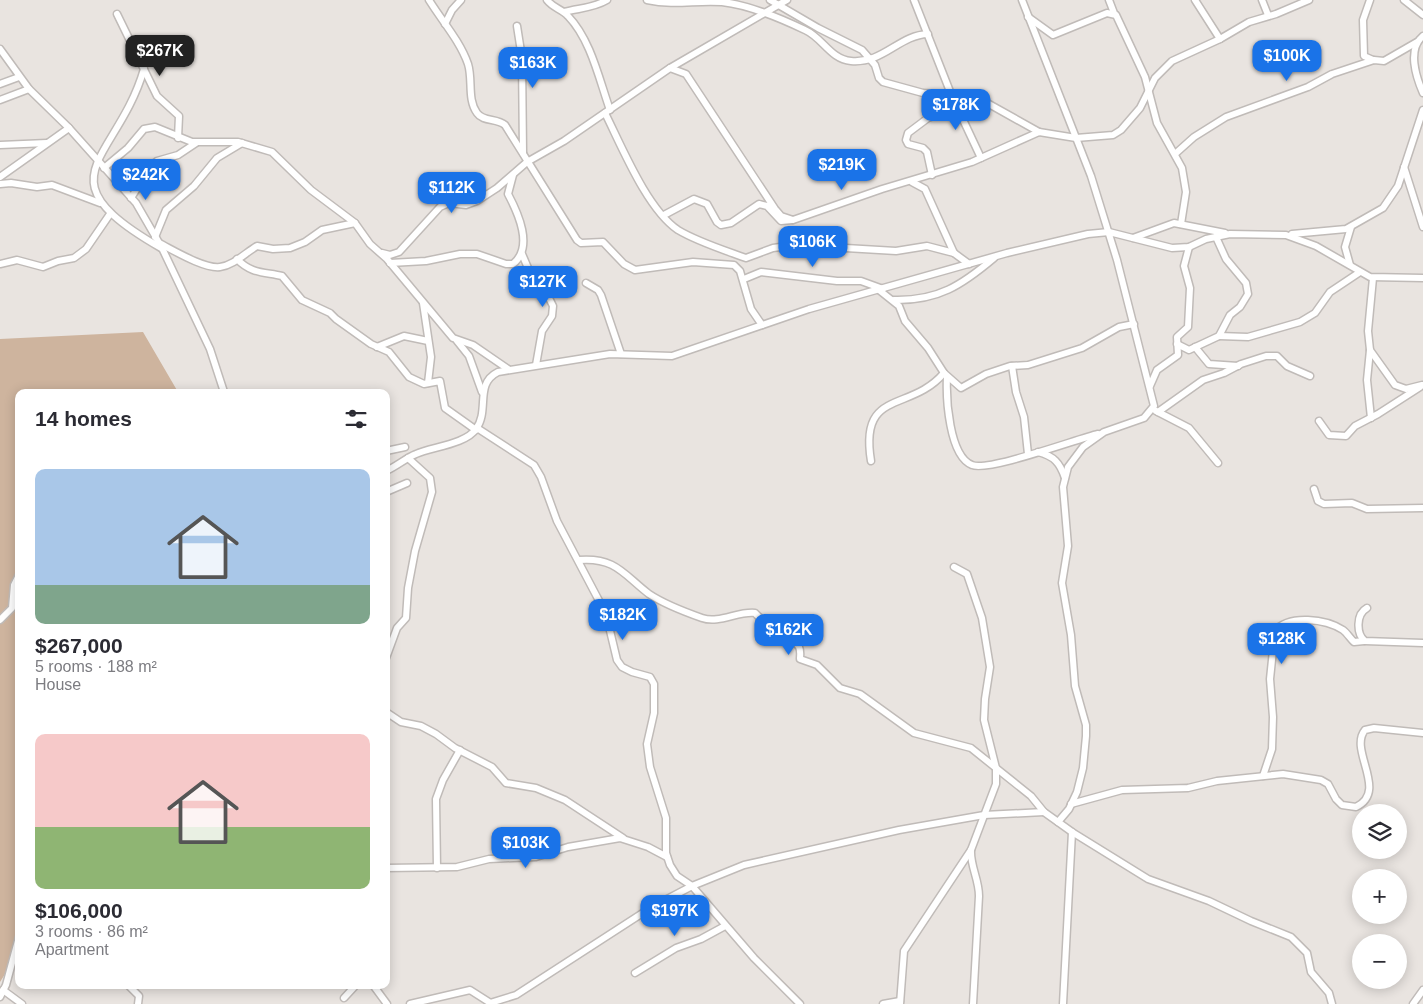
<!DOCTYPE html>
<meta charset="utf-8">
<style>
:root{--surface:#fff;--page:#f7f7f7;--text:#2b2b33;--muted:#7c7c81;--accent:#1a73e8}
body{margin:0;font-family:Helvetica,sans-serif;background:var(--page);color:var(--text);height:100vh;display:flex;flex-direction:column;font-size:19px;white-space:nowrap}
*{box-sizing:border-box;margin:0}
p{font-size:16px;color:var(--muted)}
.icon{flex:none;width:28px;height:28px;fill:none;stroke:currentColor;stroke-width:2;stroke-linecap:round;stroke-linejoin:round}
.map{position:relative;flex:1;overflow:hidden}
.side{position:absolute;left:15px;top:389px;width:375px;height:600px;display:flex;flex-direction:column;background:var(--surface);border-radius:10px;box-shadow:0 2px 12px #0003}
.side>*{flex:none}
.controls{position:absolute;left:1352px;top:804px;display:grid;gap:10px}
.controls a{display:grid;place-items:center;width:55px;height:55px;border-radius:50%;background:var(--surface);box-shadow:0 2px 12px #0003;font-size:25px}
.price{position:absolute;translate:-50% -42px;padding:0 11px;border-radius:10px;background:var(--accent);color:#fff;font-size:16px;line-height:32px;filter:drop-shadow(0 1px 2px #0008)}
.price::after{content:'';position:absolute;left:50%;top:30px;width:15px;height:11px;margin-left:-8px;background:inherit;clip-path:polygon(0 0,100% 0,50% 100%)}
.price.on{background:#222;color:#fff}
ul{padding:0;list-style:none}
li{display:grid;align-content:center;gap:10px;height:265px;padding:0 20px}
li span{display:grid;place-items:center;height:155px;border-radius:10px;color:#555}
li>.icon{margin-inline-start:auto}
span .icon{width:90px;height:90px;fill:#fffc;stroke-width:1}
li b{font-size:21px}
h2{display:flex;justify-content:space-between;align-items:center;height:60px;padding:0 20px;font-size:21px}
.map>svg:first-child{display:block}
.green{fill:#ceb49e}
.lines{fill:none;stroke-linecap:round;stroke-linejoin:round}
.minor-casing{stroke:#c0bbb8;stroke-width:9}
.minor{stroke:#fff;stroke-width:6}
</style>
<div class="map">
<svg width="1423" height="1004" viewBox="0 0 1423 1004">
<rect width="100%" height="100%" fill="#e9e4e0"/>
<!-- green -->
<polygon class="green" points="143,332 178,392 19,392 19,952 0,982 0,339"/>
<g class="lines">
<defs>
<g id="minor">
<path d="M429,0C442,21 460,41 468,64C473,80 467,99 477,113C483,122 497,118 505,125L577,240L581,243L603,242L624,264L635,270L693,262L734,265L740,271L751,309L762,325"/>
<path d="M547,0C553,8 562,9 568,16C591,40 599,79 610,110"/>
<path d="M647,0C676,6 695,0 722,2C750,5 780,18 805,30C823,38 830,59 851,61C883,64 899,35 928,34"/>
<polyline points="770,0 818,28 862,50 875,65 879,78 883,82 923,93 969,96 980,99 1039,132"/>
<polyline points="914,0 951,94 981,158"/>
<polyline points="1022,0 1091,176 1117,260 1154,406 1144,418 1104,432 1083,447 1068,467 1063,487 1068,546 1062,583 1071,635 1075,686 1086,725 1086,736 1083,768 1077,792 1069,809 1058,822"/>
<polyline points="1109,0 1114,13"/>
<polyline points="1195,0 1220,39"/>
<polyline points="1262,0 1268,15"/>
<polyline points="1370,0 1363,20 1364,56 1373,60"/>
<polyline points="1404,0 1423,15"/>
<path d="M564,12C579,8 594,8 607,0"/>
<polyline points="117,14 157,96 179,116 178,138"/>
<polyline points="1028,17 1053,35 1107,13 1116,15 1145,77 1157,123 1182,168 1186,192 1181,224"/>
<polyline points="445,24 452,10 461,0"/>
<polyline points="517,26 522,58 523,153"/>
<path d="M1423,36C1407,49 1416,77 1423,93"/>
<polyline points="0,49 29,89 69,128 136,203 162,248 210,349 224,392"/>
<polyline points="670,68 686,74 775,209 781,216 793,220 882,189 972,162 1039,132 1076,138 1113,135 1121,130 1140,108 1155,78 1172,61 1220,39 1249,22 1276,14 1309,0"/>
<path d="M144,69C117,162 37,177 161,248"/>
<polyline points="0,84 19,77"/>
<polyline points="0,100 29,89"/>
<path d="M605,113C622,147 647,209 678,230C698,242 724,250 746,258L773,248L795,245L896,251L927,246L954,253L969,264"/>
<polyline points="0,145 47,143"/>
<polyline points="1175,154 1194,137 1226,117 1308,87 1332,74 1374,60 1384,61 1417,42"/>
<polyline points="1404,167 1423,227"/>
<polyline points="104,168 128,148 144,129 155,127 192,142 238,142 272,152 311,190 355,223 370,244 387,259 453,338 473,345 508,369"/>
<polyline points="932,175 927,152 923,148 908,144 906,140 908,133 928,118 957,107"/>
<polyline points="0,177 69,128"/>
<polyline points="912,182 925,189 954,253"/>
<polyline points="0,184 11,183 37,187 52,185 100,203"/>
<polyline points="131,198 151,166 157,161 178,155 196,143"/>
<polyline points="664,215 694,199 707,204 717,222 721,225 731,223 759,204 767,206 781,221 792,220"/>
<polyline points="1292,234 1346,229 1383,208 1398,186 1423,110"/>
<polyline points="155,237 166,210 194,186 217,158 242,143"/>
<polyline points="1133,238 1174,223 1225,233"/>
<path d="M159,243C173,250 204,269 220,267C234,265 245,253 257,246L273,249L290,248L305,242L322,230L355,223"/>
<polyline points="382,253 390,255 399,252 440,207 449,203 466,205 477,201 497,188 527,162 564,141 670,68 787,0"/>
<polyline points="522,254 537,289 549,298 553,306 552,316 542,331 536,365"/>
<path d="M237,259C251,274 265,272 282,276L302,300L330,313L336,319L371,344L389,352L409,377L424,384L440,381L445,408L476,430"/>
<path d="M390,263L426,261L460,254H477L506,264H513C534,247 518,213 508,194L513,175"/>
<polyline points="0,264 17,260 43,267 58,261 74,258 86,249 110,214"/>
<polyline points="1350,265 1345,247 1351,227"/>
<polyline points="1373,278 1368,331 1370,350 1395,385 1406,389 1422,385"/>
<polyline points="744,279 761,272 837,281 861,281 883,289"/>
<polyline points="586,283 598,290 601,295 621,354"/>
<polyline points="879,290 899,306 905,321 928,348 944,373 961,388 986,374 1010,366 1028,365 1082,348 1119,327 1134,324"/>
<path d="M894,300C938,301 962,285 994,258"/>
<polyline points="423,303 431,357 428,383"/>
<polyline points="1219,336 1248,337 1300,322 1315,313 1330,292 1360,272"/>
<polyline points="457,341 469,356 482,392"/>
<polyline points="1177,344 1189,350 1219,336 1230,315 1240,307 1248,294 1246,283 1226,259 1216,237"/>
<polyline points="377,347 404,336 428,341"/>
<polyline points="1195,347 1209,364 1238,366"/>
<polyline points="1370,350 1367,380 1371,418"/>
<polyline points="1012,366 1016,392 1024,417 1028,454"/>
<path d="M947,377C946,398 949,456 972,465C988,472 1077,439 1098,434"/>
<polyline points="1150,386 1157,370 1178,355 1177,337 1188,327 1190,288 1184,266 1189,247"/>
<polyline points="1156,411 1189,428 1218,463"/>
<polyline points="1158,412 1203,380 1224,373 1241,364 1266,356 1277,356 1287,366 1310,376"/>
<polyline points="1319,421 1329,435 1346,436 1355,426 1378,414 1420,387"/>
<polyline points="477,428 534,465 541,477 557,521 606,614 617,660 622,667 632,672 650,677 654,684 654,713 647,744 650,767 666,818 666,853 670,865 677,876 692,886 754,958 800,1004"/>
<polyline points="386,451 405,447"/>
<path d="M1038,452C1054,456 1060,463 1065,478"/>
<path d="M871,461C859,388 910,413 944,373"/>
<path d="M386,471C397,466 406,458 416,454C432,447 466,444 476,429C490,410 474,384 498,372L610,354L672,356L809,309L1007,253L1088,234L1109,232L1172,248L1189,247L1206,239L1230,234L1286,235L1316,246L1370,277L1423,278"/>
<polyline points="1314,489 1318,501 1324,504 1352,503 1367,509 1423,508"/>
<polyline points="386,492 407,483"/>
<path d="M579,560C616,557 624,575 649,594C664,604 685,612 702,618C719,624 738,611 755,613C766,626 792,636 799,647C801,651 800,655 800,659L817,665L840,688L860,694L914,733L971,748L1031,796L1044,812L1072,832L1148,879L1209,901L1251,921L1291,937L1307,953L1311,972L1329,993L1332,1004"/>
<path d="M1367,608C1356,614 1356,634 1365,641L1423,643"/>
<polyline points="0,620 12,608 14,585 19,575"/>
<polyline points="386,658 397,628 406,618 408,588 415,551 432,492 430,478 408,458"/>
<polyline points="386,712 401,722 421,726 436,734 455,748 492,767 506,783 536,788 565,800 623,838"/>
<path d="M1263,776L1272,749L1273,717L1270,679L1275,631C1289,614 1326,619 1343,630C1347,633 1350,638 1354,642L1364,641"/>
<path d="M1071,804L1122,790L1188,788L1217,781L1283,774L1321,780L1328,784L1336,799L1342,805L1356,807C1389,791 1348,750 1365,730L1374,728L1423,733"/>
<path d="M971,850C970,866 979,879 979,896L973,1004"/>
<polyline points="386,868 457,867 489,859 536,857 568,847 620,838 648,847 667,857"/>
<polyline points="437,868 436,799 443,780 460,750"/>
<polyline points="635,973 676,948 701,939 725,926"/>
<polyline points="128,985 139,996 138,1004"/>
<polyline points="373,985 387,1004"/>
<polyline points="3,990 22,1004"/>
<polyline points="0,997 6,985 19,937"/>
<polyline points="344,998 356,985"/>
<polyline points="490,1003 516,995 652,907 692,886 744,865 899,830 984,815 1044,812"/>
<polyline points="410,1004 470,990 492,1004"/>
<polyline points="883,1004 900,1001"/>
<polyline points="900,1004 904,951 971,850 996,784 996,768 984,720 985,699 990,667 982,618 967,574 954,567"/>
<polyline points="1063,1004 1072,832"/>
<polyline points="1413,1004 1423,990"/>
</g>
</defs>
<!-- minor casing -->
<use href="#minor" class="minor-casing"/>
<!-- minor -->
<use href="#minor" class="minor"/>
</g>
</svg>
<div class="controls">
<a><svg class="icon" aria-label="layers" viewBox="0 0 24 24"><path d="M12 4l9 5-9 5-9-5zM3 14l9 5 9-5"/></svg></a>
<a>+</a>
<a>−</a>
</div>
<b class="price on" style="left:160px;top:77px">$267K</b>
<b class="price" style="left:1287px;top:82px">$100K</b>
<b class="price" style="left:533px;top:89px">$163K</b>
<b class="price" style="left:956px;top:131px">$178K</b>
<b class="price" style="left:842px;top:191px">$219K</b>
<b class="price" style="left:146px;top:201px">$242K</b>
<b class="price" style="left:452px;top:214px">$112K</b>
<b class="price" style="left:813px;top:268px">$106K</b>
<b class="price" style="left:543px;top:308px">$127K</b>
<b class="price" style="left:623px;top:641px">$182K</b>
<b class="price" style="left:789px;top:656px">$162K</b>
<b class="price" style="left:1282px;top:665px">$128K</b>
<b class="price" style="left:526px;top:869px">$103K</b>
<b class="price" style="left:675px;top:937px">$197K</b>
<section class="side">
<h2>14 homes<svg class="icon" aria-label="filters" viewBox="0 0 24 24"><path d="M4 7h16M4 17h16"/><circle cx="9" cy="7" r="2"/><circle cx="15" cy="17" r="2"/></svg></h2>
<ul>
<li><span style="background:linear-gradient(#a9c7e8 75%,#7fa58c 0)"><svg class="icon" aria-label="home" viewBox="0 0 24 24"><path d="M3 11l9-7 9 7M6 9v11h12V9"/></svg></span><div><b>$267,000</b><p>5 rooms · 188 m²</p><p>House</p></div></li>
<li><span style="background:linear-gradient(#f6c9c9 60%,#8fb573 0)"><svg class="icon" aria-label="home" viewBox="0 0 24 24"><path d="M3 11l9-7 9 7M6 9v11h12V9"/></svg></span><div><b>$106,000</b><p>3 rooms · 86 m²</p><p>Apartment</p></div></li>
</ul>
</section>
</div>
